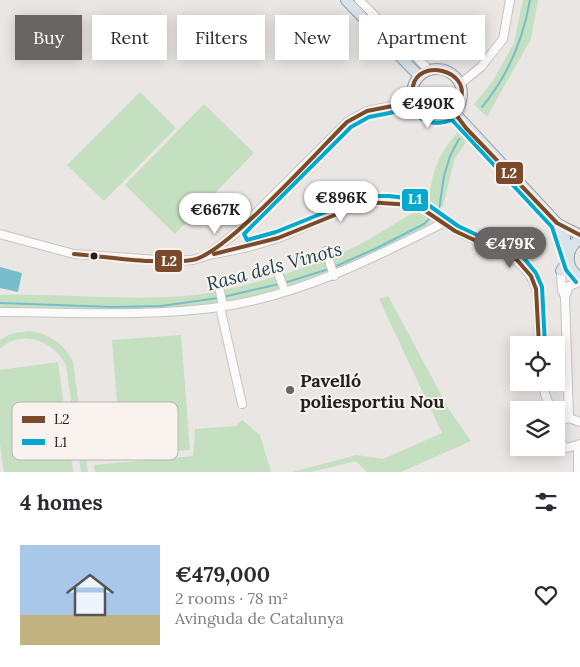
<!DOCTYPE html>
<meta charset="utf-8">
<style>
:root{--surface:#fff;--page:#f2f2f3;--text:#2b2b33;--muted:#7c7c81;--accent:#686564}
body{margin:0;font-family:Lora,serif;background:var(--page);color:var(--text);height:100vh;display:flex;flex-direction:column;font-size:19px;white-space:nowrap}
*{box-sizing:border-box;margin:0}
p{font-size:16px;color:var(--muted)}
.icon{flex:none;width:28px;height:28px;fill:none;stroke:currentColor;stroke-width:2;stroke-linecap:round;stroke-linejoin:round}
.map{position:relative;height:472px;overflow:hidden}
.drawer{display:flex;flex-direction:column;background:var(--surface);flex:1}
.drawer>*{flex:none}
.hud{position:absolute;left:15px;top:15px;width:550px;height:45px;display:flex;gap:10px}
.controls{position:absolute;left:510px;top:336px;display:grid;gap:10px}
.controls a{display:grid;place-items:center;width:55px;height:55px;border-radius:0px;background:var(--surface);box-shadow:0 2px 12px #0003;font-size:25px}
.price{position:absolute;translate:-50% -42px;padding:0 11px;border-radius:18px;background:#fff;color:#222;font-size:16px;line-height:32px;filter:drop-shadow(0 1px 2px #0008)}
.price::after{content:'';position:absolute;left:50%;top:30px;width:15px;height:11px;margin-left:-8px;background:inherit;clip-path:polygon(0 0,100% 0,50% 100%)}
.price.current{background:var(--accent);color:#fff}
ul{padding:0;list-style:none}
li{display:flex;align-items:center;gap:15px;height:125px;padding:0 20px}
li span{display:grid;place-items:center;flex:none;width:140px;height:100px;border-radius:0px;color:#555}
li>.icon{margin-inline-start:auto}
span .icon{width:60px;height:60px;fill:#fffc;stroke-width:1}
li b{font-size:21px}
h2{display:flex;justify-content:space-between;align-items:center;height:60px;padding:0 20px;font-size:21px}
.pill{padding:0 18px;border-radius:0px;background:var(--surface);box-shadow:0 2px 12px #0003;font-size:18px;line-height:45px}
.pill.current{background:var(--accent);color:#fff}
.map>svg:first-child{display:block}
.green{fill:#c4e0c0}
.water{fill:#78bdcb}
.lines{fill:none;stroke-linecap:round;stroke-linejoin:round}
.stream{stroke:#78bdcb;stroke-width:2}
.minor-casing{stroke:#c6c3c2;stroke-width:10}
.major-casing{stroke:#90a0aa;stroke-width:12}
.minor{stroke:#fcfbfb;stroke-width:8}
.major{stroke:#dbe3ea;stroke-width:10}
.bus-1-casing{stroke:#f9f2ef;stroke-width:8}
.bus-2-casing{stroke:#f9f2ef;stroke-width:8}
.bus-1{stroke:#7a4b2a;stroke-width:4}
.bus-2{stroke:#00a9ce;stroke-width:4}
.bus-dot{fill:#23201f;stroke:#f9f2ef;stroke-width:2}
.poi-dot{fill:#686564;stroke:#f9f2ef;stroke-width:2}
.labels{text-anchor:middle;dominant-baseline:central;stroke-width:4;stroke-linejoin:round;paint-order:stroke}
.poi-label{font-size:18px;font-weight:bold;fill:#23201f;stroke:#f9f2ef;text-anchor:start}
.water-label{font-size:19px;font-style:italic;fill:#1a464f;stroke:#f9f2ef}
.key{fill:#f9f2ef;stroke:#b9b3b1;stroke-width:1}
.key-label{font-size:14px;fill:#23201f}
.line-badge{stroke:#f9f2ef;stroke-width:2}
.badge-label{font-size:14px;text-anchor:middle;font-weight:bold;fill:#fff}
</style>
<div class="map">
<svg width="580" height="472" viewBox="0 0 580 472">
<rect width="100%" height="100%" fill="#e9e6e4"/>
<!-- green -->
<g class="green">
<polygon points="523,0 538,0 531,39 487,117 474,104 493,81 514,43"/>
<polygon points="140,92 176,128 104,201 67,165"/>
<polygon points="204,104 254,153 175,234 125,185"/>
<path d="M458,132L468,139L454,160L443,207L429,203C431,175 438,153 458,132Z"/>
<path d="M415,212L432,222C346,276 242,307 141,311C94,313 47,310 0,310V295C62,293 123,301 185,296C227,293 296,272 335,256C363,245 389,226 415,212Z"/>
<polygon points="388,296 450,411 471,441 401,472 367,472 356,461 311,472 292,472 357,455 383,459 442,433 379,299"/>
<path d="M29,331C48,333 65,344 73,362L88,472H81L66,365C54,341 21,328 0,349V340L10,334Z"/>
<polygon points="181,335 190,450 121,455 112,340"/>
<polygon points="58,362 73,472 4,472 0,444 0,370"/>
<polygon points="242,420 260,435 271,472 95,472 94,465 193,456 195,429 236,426"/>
</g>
<!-- water -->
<polygon class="water" points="0,267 22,273 18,292 0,288"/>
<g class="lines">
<!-- stream -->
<g class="stream">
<path d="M482,107C508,76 523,40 530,0"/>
<polyline points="435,214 439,210 444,176 450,156 459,139"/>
<polyline points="334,267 377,248 424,224 431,217"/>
<polyline points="284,283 329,269"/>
<polyline points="223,297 279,284"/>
<polyline points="0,303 113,307 161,306 218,298"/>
</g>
<defs>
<g id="minor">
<polyline points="359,0 429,70"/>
<polyline points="460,84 481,67 503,39 510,0"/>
<polyline points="0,234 74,254 172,261 193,260 206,256 237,232 347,122 367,111 413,102"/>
<polyline points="326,251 334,276"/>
<path d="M208,255C232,251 255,246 278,238C321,222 364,191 412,206C433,212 449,228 469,237C494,249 527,258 536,288C540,303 538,329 539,345"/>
<polyline points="275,266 285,291"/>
<polyline points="561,271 562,290 565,297 569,418"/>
<polyline points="218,282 223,306"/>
<polyline points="565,297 569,286 580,282"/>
<polyline points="220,307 242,404"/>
<path d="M0,312C74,312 147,317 220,307C300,295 372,259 443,223"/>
<polyline points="543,382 545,394 551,410"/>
<polyline points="556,426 560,421 569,418 580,422"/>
<polyline points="556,440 567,448 580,444"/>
<polyline points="578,446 578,472"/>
</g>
<g id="major">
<polyline points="346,0 419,76"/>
<circle cx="437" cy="94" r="25"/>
<polyline points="454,112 557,223 564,235 569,254"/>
<polyline points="558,224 580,235"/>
<path d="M580,239C565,249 565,268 580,277"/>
<polyline points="561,271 568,260"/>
</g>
</defs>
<!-- minor casing -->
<use href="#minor" class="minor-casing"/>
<!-- major casing -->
<use href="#major" class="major-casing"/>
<!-- minor -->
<use href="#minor" class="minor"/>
<!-- major -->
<use href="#major" class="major"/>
<defs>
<g id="bus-1">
<path d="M74,254C111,257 156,265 192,260C224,256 319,150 347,122L367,111L413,102C413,97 412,91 413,86C419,58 469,70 461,98C459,103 456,107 454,112L466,128L557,223L580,235"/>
<polyline points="214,254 278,238 367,202 411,205 424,210 455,231 517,260 531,276 536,289 539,345"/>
</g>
<path id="bus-2" d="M545,345L542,287L536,273L522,256L458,226L427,204L413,199L389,196H365L276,232L247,240L244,234L351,127L369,117L410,109C422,123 436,126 452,120L552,227L566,270L576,282"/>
</defs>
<!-- bus-1 casing -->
<use href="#bus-1" class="bus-1-casing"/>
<!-- bus-2 casing -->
<use href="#bus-2" class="bus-2-casing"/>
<!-- bus-1 -->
<use href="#bus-1" class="bus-1"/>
<!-- bus-2 -->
<use href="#bus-2" class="bus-2"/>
</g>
<!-- markers -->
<circle class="bus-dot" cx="94" cy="256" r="4.5"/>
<circle class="poi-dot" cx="290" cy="390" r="5"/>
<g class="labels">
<!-- poi labels -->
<g class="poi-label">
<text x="300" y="380">Pavelló<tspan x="300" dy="21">poliesportiu Nou</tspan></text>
</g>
<!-- water labels -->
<g class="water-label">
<text transform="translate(274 266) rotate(-15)">Rasa dels Vinots</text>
</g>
</g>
<!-- legend -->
<rect x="12" y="402" width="166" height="58" rx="8" class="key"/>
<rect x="22" y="416" width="23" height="7" fill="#7a4b2a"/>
<rect x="22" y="439" width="23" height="6" fill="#00a9ce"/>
<g class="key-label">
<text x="54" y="424">L2</text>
<text x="54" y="447">L1</text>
</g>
<g class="line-badge">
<rect x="495" y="161" width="29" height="24" rx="5" fill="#7a4b2a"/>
<rect x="401" y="188" width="28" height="24" rx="5" fill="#00a9ce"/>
<rect x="154" y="249" width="29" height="24" rx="5" fill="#7a4b2a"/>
</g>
<g class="badge-label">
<text x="509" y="178">L2</text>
<text x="415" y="204">L1</text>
<text x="169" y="266">L2</text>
</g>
</svg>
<div class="controls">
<a><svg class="icon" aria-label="locate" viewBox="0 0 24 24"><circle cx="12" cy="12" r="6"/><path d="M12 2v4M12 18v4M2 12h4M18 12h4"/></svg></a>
<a><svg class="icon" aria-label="layers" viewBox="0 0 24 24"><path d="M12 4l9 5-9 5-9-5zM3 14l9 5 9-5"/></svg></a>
</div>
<b class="price" style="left:428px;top:129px">€490K</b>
<b class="price" style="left:341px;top:223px">€896K</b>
<b class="price" style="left:215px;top:235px">€667K</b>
<b class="price current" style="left:510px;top:269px">€479K</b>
<div class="hud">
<a class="pill current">Buy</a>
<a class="pill">Rent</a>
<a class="pill">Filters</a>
<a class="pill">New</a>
<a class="pill">Apartment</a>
</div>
</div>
<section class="drawer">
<h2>4 homes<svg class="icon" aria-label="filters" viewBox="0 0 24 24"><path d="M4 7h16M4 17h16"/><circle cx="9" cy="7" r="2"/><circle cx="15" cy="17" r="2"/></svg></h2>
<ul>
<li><span style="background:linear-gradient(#a9c7e8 70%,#c2b280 0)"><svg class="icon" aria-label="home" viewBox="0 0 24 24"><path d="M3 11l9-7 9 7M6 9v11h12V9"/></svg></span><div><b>€479,000</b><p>2 rooms · 78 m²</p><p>Avinguda de Catalunya</p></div><svg class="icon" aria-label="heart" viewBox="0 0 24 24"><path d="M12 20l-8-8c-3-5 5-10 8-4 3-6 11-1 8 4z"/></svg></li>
</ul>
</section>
